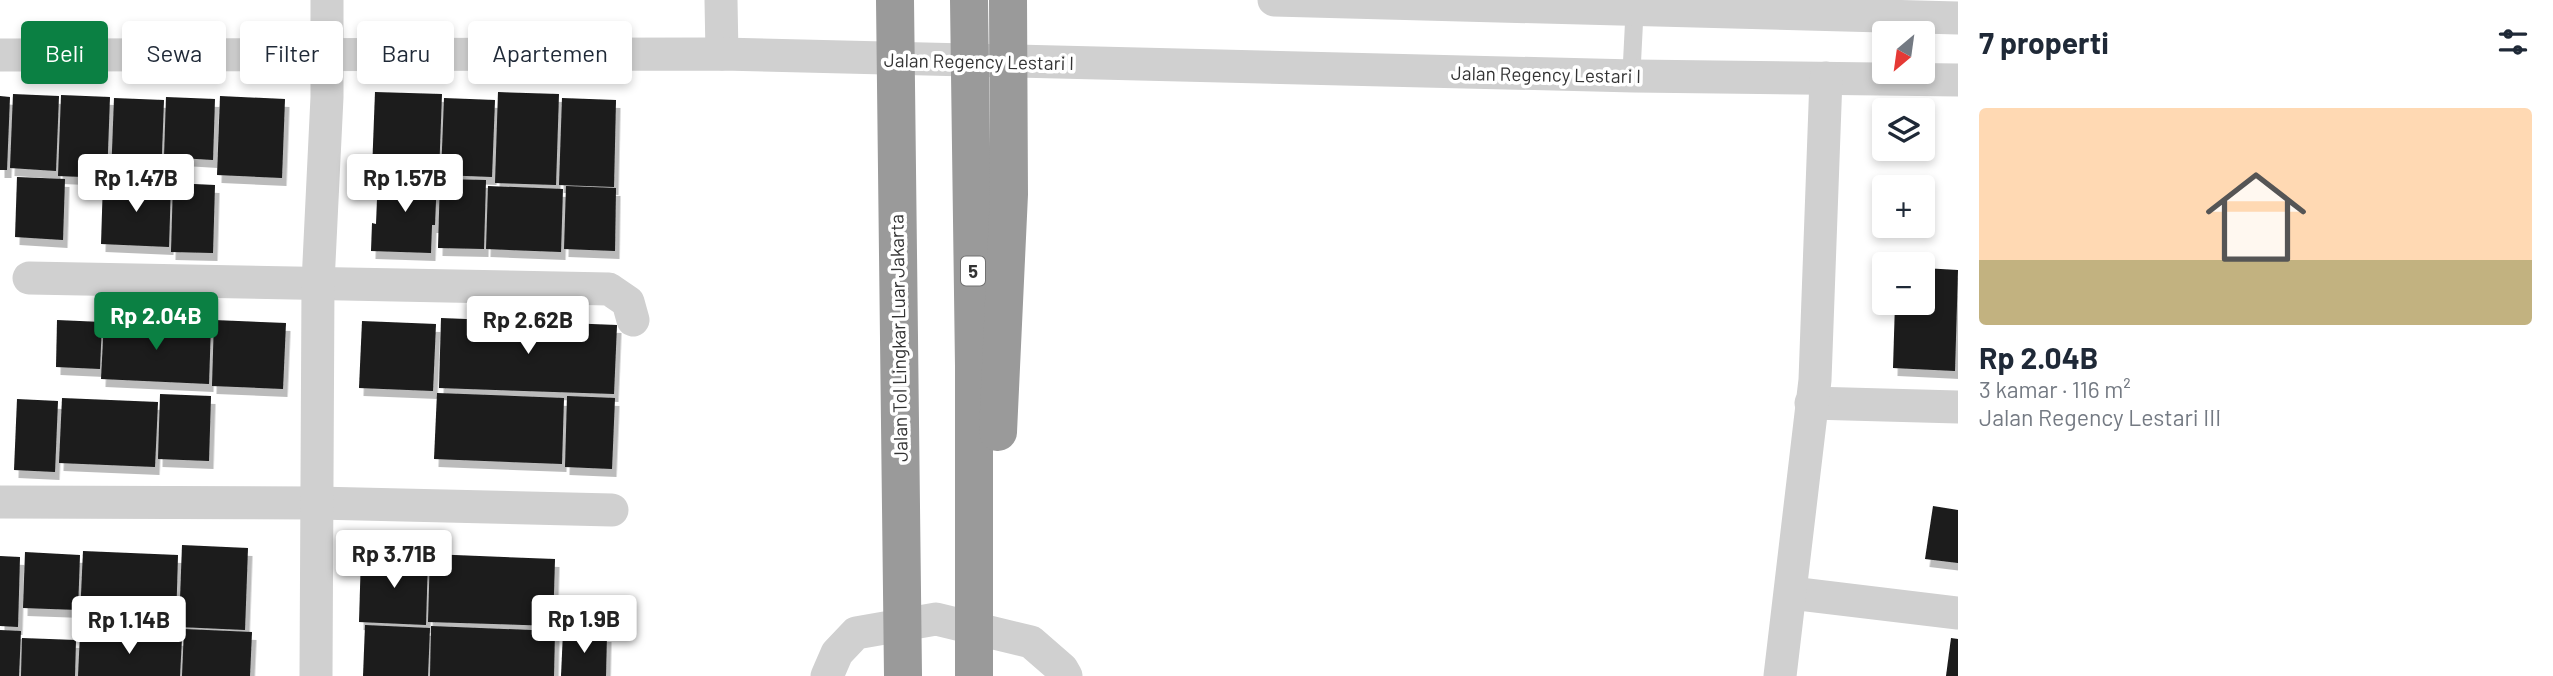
<!DOCTYPE html>
<html lang="id">
<meta charset="utf-8">
<style>
:root{--surface:#fff;--page:#f6f6f7;--text:#1f2937;--muted:#747a83;--line:#e0e1e3;--accent:#0b8043}
body{margin:0;font-family:Barlow,sans-serif;background:var(--page);color:var(--text);height:100vh;display:flex;flex-direction:column;font-size:26px;white-space:nowrap}
*{box-sizing:border-box;margin:0}
p{font-size:23px;color:var(--muted)}
.icon{flex:none;width:38px;height:38px;fill:none;stroke:currentColor;stroke-width:2;stroke-linecap:round;stroke-linejoin:round}
.map{position:relative;flex:1;overflow:hidden}
.side{display:flex;flex-direction:column;background:var(--surface);width:595px}
.side>*{flex:none}
.guide{position:absolute;left:21px;top:21px;width:665px;height:63px;display:flex;gap:14px}
.needle{width:46px;rotate:209deg}
.controls{position:absolute;left:1872px;top:21px;display:grid;gap:14px}
.controls a{display:grid;place-items:center;width:63px;height:63px;border-radius:7px;background:var(--surface);box-shadow:0 4px 10px #0003;font-size:35px}
.price{position:absolute;translate:-50% -60px;padding:0 16px;border-radius:7px;background:#fff;color:#222;font-size:23px;line-height:46px;filter:drop-shadow(0 2px 4px #0008)}
.price::after{content:'';position:absolute;left:50%;top:42px;width:21px;height:16px;margin-left:-10px;background:inherit;clip-path:polygon(0 0,100% 0,50% 100%)}
.price.active{background:var(--accent);color:#fff}
ul{padding:0;list-style:none}
li{display:grid;align-content:center;gap:14px;height:371px;padding:0 21px}
li+li{border-top:2px solid var(--line)}
li span{display:grid;place-items:center;height:217px;border-radius:7px;color:#555}
li>.icon{margin-inline-start:auto}
span .icon{width:126px;height:126px;fill:#fffc;stroke-width:1}
li b{font-size:30px}
h2{display:flex;justify-content:space-between;align-items:center;height:84px;padding:0 21px;font-size:30px}
.chip{padding:0 24px;border-radius:7px;background:var(--surface);box-shadow:0 4px 10px #0003;font-size:24px;line-height:63px}
.chip.active{background:var(--accent);color:#fff}
main{display:flex;flex:1;min-height:0}
.map>svg:first-child{display:block}
.building{fill:#1a1a1a;filter:url(#shadow)}
.lines{fill:none;stroke-linecap:round;stroke-linejoin:round}
.service{stroke:#d0d0d0;stroke-width:18}
.minor{stroke:#d0d0d0;stroke-width:33}
.motorway-bridge{stroke:#9a9a9a;stroke-width:38}
.labels{text-anchor:middle;dominant-baseline:central;stroke-width:7;stroke-linejoin:round;paint-order:stroke}
.shield{fill:#fff;stroke:#707070;stroke-width:2}
.shield-label{font-size:18px;font-weight:bold;fill:#333}
.street-label{font-size:19px;fill:#333;stroke:#fff}
</style>
<main>
<div class="map">
<svg width="1958" height="676" viewBox="0 0 1958 676">
<defs>
<filter id="shadow"><feDropShadow dx="4.5" dy="8" stdDeviation="0" flood-color="#0004"/></filter>
</defs>
<rect width="100%" height="100%" fill="#fff"/>
<!-- building -->
<g class="building">
<polygon points="375,92 442,94 439,174 372,171"/>
<polygon points="498,92 559,94 556,185 495,183"/>
<polygon points="13,94 59,96 56,171 10,168"/>
<polygon points="61,95 110,97 107,178 58,176"/>
<polygon points="0,96 10,97 7,170 0,170"/>
<polygon points="220,96 285,99 282,178 217,175"/>
<polygon points="166,97 215,99 213,160 164,157"/>
<polygon points="114,98 164,100 161,179 111,177"/>
<polygon points="444,98 495,100 492,177 441,175"/>
<polygon points="562,98 616,100 614,187 559,185"/>
<polygon points="378,174 437,176 435,225 432,225 431,253 371,251 372,223 376,224"/>
<polygon points="17,177 65,179 63,240 15,237"/>
<polygon points="440,179 486,180 484,249 438,248"/>
<polygon points="103,181 171,184 169,247 101,244"/>
<polygon points="173,183 215,185 213,253 171,252"/>
<polygon points="488,186 563,189 561,252 486,249"/>
<polygon points="566,186 616,188 615,251 564,249"/>
<polygon points="1923,268 1958,270 1955,371 1893,368 1895,303 1923,303"/>
<polygon points="441,318 617,325 614,394 439,388"/>
<polygon points="57,320 102,322 100,369 56,367"/>
<polygon points="214,320 286,323 283,389 212,386"/>
<polygon points="104,321 211,325 209,384 101,379"/>
<polygon points="362,321 436,324 433,391 359,388"/>
<polygon points="437,393 564,398 562,464 434,459"/>
<polygon points="160,394 211,396 209,461 158,459"/>
<polygon points="567,396 615,398 612,469 565,467"/>
<polygon points="62,398 158,402 155,467 59,463"/>
<polygon points="17,399 58,401 55,472 14,470"/>
<polygon points="1933,506 1958,510 1958,563 1925,559"/>
<polygon points="182,545 248,548 245,630 179,627"/>
<polygon points="83,551 178,555 176,622 80,617"/>
<polygon points="25,552 80,555 78,610 23,608"/>
<polygon points="430,554 555,559 553,626 428,622"/>
<polygon points="361,555 428,557 426,625 359,622"/>
<polygon points="0,556 20,557 18,627 0,626"/>
<polygon points="365,625 430,628 428,676 363,676"/>
<polygon points="431,626 555,631 554,676 430,676"/>
<polygon points="184,629 252,632 250,676 182,676"/>
<polygon points="0,630 21,631 19,676 0,676"/>
<polygon points="563,632 607,634 606,676 561,676"/>
<polygon points="80,634 182,638 180,676 78,676"/>
<polygon points="22,638 76,640 75,676 21,676"/>
<polygon points="1951,638 1958,639 1958,676 1946,676"/>
</g>
<g class="lines">
<!-- service -->
<polyline class="service" points="1634,76 1632,62 1635,3"/>
<!-- minor -->
<g class="minor">
<polyline points="721,0 722,54"/>
<polyline points="1274,0 1958,18"/>
<polyline points="0,55 722,54 1634,76 1958,80"/>
<polyline points="29,278 609,289 628,302 633,320"/>
<polyline points="1811,403 1958,407"/>
<polyline points="0,502 317,503 612,510"/>
<polyline points="1791,593 1958,613"/>
<polyline points="316,676 318,283 327,97 327,0"/>
<polyline points="827,676 837,653 856,633 936,619 1031,642 1062,669 1066,676"/>
<polyline points="1780,676 1815,380 1826,78"/>
</g>
<!-- motorway-bridge -->
<g class="motorway-bridge">
<polyline points="895,0 903,676"/>
<polyline points="969,0 974,366 974,676"/>
<polyline points="998,432 1009,194 1008,0"/>
</g>
</g>
<g class="labels">
<!-- shield labels -->
<rect class="shield" x="961" y="256.5" width="24" height="29" rx="5"/>
<g class="shield-label">
<text x="973" y="271">5</text>
</g>
<!-- street labels -->
<g class="street-label">
<text transform="translate(979 61) rotate(1)">Jalan Regency Lestari I</text>
<text transform="translate(1546 74) rotate(1)">Jalan Regency Lestari I</text>
<text transform="translate(898 338) rotate(-91)">Jalan Tol Lingkar Luar Jakarta</text>
</g>
</g>
</svg>
<div class="controls">
<a><svg class="needle" viewBox="-14 -14 28 28"><path d="M0-13l5 13h-10z" fill="#e53935"/><path d="M0 13l5-13h-10z" fill="#747a83"/></svg></a>
<a><svg class="icon" aria-label="layers" viewBox="0 0 24 24"><path d="M12 4l9 5-9 5-9-5zM3 14l9 5 9-5"/></svg></a>
<a>+</a>
<a>−</a>
</div>
<b class="price" style="left:136px;top:214px">Rp 1.47B</b>
<b class="price" style="left:405px;top:214px">Rp 1.57B</b>
<b class="price active" style="left:156px;top:352px">Rp 2.04B</b>
<b class="price" style="left:528px;top:356px">Rp 2.62B</b>
<b class="price" style="left:394px;top:590px">Rp 3.71B</b>
<b class="price" style="left:584px;top:655px">Rp 1.9B</b>
<b class="price" style="left:129px;top:656px">Rp 1.14B</b>
<div class="guide">
<a class="chip active">Beli</a>
<a class="chip">Sewa</a>
<a class="chip">Filter</a>
<a class="chip">Baru</a>
<a class="chip">Apartemen</a>
</div>
</div>
<section class="side">
<h2>7 properti<svg class="icon" aria-label="filters" viewBox="0 0 24 24"><path d="M4 7h16M4 17h16"/><circle cx="9" cy="7" r="2"/><circle cx="15" cy="17" r="2"/></svg></h2>
<ul>
<li><span style="background:linear-gradient(#ffd9b3 70%,#c2b280 0)"><svg class="icon" aria-label="home" viewBox="0 0 24 24"><path d="M3 11l9-7 9 7M6 9v11h12V9"/></svg></span><div><b>Rp 2.04B</b><p>3 kamar · 116 m²</p><p>Jalan Regency Lestari III</p></div></li>
</ul>
</section>
</main>
